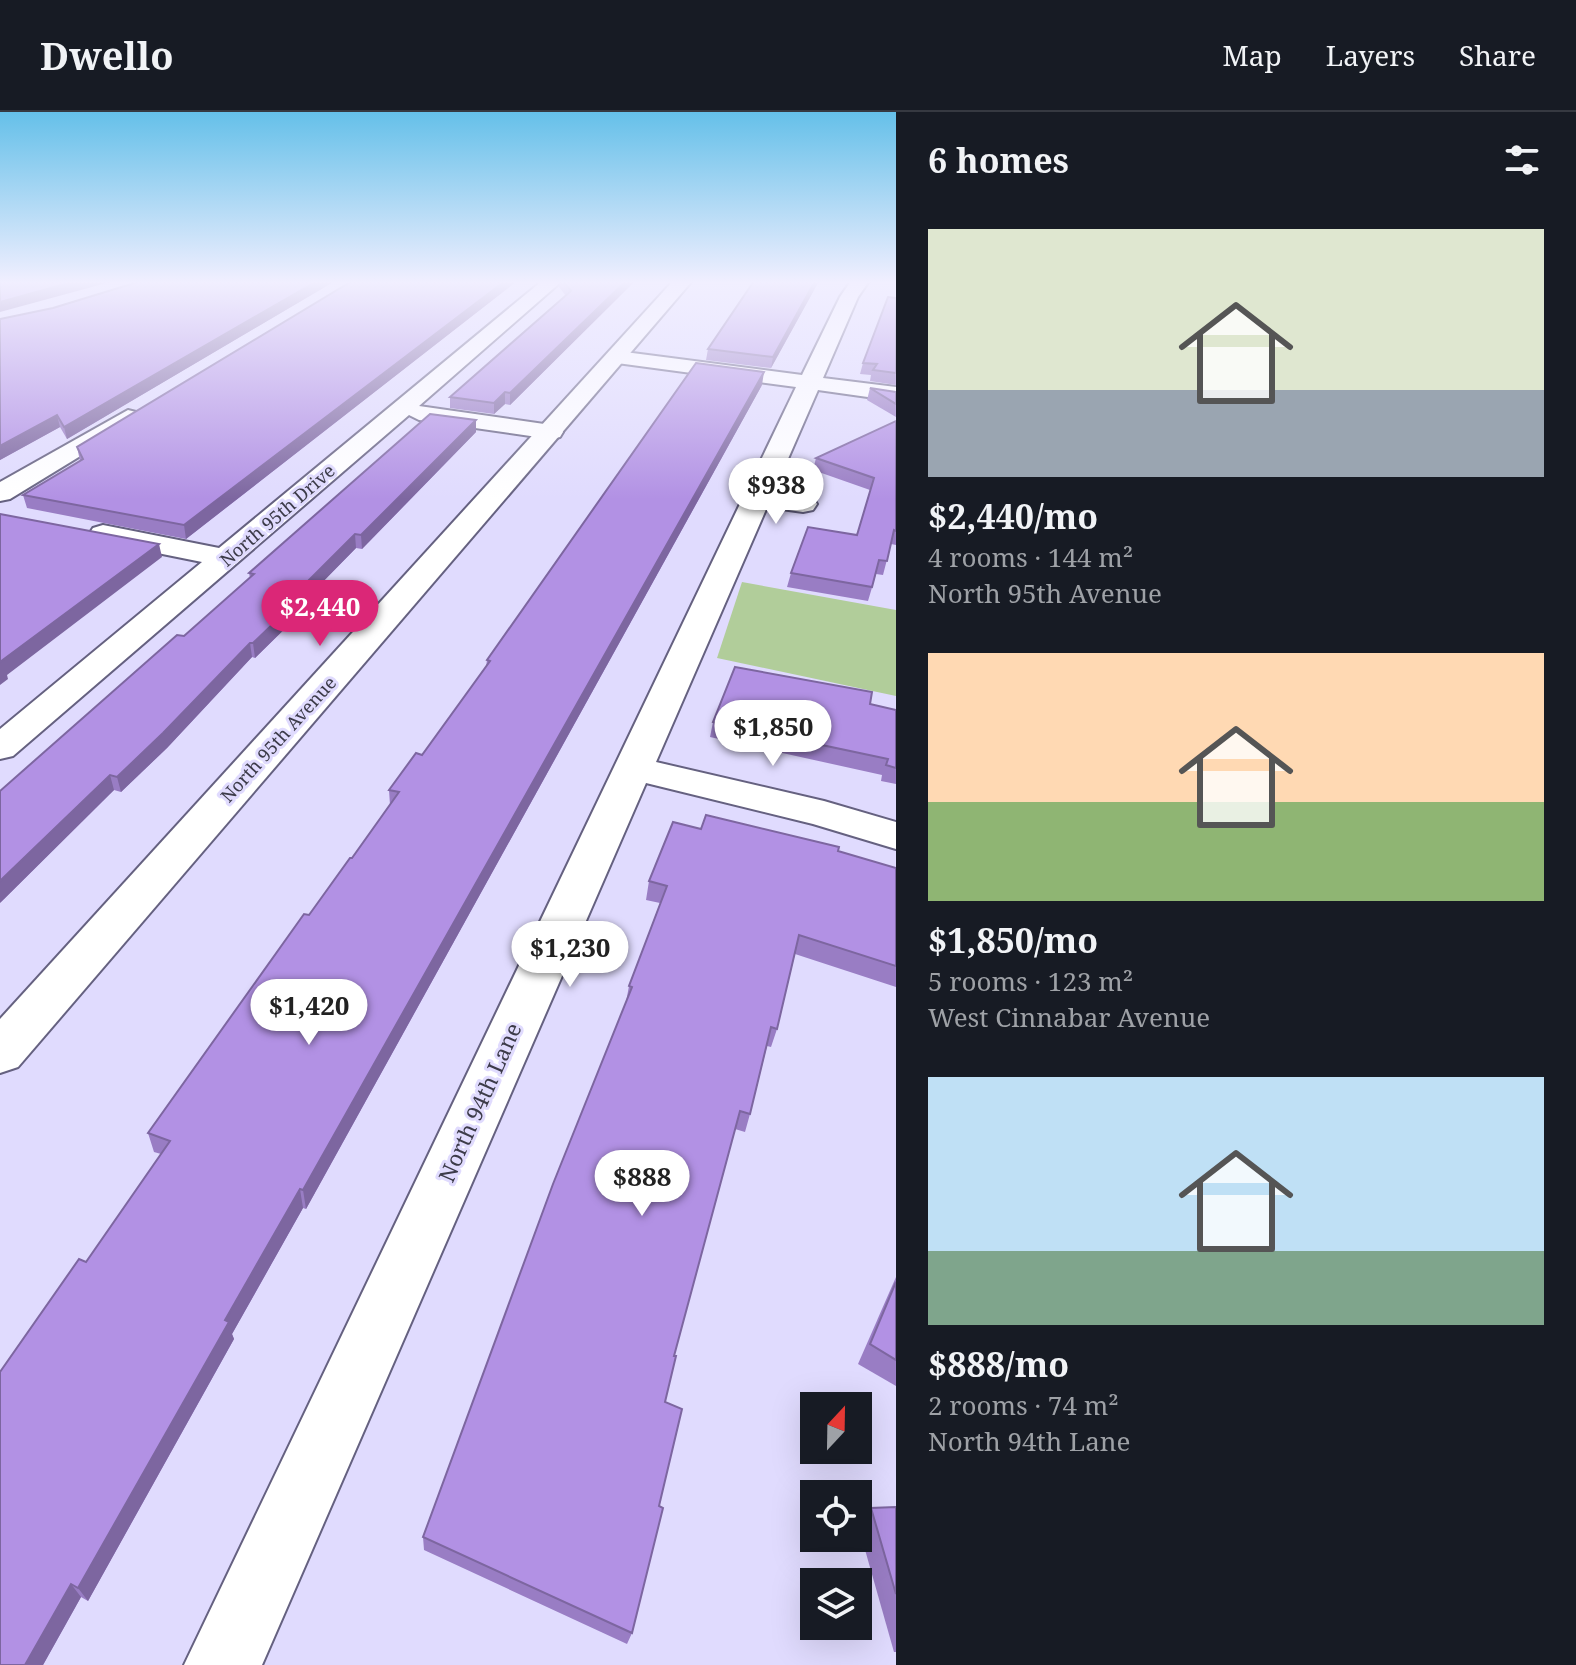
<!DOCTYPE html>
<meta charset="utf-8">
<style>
:root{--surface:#171b24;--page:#20242c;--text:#f1f3f6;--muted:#9ea1a6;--line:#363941;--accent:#db2777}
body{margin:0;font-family:"Noto Serif",serif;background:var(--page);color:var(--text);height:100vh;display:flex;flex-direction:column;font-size:30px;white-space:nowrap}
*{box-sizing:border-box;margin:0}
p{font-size:26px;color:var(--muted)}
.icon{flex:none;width:44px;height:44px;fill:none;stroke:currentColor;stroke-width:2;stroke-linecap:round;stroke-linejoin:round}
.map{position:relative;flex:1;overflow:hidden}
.drawer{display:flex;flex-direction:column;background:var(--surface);width:680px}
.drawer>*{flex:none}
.needle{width:52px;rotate:22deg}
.tools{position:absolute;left:800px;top:1280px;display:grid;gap:16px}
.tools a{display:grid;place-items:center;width:72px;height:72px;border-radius:0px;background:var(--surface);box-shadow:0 8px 32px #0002;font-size:40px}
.price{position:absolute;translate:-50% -68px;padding:0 18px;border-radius:28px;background:#fff;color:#222;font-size:26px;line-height:52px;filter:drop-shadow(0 2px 4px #0008)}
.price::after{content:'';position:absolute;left:50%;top:48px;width:24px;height:18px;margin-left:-12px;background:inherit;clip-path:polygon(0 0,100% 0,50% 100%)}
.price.selected{background:var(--accent);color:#fff}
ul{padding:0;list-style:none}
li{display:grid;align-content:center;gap:16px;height:424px;padding:0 32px}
li span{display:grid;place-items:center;height:248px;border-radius:0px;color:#555}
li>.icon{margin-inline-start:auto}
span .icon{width:144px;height:144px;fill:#fffc;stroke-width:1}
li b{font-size:34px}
h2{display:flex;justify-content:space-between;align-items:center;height:96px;padding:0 32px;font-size:34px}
header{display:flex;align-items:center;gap:48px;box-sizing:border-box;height:112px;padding:0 40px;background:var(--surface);border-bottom:2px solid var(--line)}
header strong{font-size:38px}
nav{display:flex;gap:44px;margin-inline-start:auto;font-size:28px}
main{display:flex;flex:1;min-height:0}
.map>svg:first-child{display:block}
.green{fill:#b1cd9a}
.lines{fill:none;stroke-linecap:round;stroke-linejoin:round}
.minor-casing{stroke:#656180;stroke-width:4}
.tertiary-casing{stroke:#656180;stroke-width:4}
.minor{fill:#fff;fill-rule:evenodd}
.tertiary{fill:#fff;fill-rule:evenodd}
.wall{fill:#997dc4}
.shaded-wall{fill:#7d66a0}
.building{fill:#b291e4;stroke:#7d66a0;stroke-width:2}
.labels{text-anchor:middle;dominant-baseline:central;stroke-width:6;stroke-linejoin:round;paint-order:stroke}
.far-street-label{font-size:18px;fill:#3c3b49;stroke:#e0dbfe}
.street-label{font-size:22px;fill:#3c3b49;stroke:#e0dbfe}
</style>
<header>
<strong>Dwello</strong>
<nav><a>Map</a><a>Layers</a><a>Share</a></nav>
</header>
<main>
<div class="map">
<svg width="896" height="1553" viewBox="0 0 896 1553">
<rect width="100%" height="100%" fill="#e0dbfe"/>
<!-- green -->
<polygon class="green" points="742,470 896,498 896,584 717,546"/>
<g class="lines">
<defs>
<g id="minor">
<polygon points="542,169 562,169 419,294 551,313 560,315 563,320 560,325 551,327 419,308 409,303 13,644 0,647 0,617 202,450 93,428 89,422 93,416 103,413 219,436"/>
<polygon points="851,169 869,169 858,185 823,266 896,275 896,289 818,278 774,379 813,386 817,392 813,398 803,400 767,395 656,650 824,689 896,710 896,737 813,712 646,671 262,1553 184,1553 796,275 617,251 606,245 617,239 802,263 840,185"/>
<polygon points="128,298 136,300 140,305 136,310 10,387 0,389 0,370"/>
</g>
<polygon id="tertiary" points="673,169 692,169 18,955 0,961 0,907"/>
</defs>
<!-- minor casing -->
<use href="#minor" class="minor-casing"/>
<!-- tertiary casing -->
<use href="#tertiary" class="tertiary-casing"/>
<!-- minor -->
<use href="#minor" class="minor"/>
<!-- tertiary -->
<use href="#tertiary" class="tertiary"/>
</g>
<!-- wall -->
<g class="wall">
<polygon points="141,169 335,169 67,327 60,315 0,348 0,207 53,196"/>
<polygon points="352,169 517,169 186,427 27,396 23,383 80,349 77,335"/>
<polygon points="560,169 635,169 510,293 505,292 494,302 450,296 450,285 566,184 559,175"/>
<polygon points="754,169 819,169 771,256 706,248 708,237"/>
<polygon points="896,186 896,273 870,269 871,263 860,262 863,251"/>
<polygon points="762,273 306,1097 303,1096 232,1222 234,1227 88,1489 81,1485 43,1553 0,1553 86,1150 161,1042 154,1040 148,1021 352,746 390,693 389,678 422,643 486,555 487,548"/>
<polygon points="870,276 896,280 896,305 867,288"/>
<polygon points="476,308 476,320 362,437 356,436 307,486 308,494 255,546 252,545 167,636 121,680 114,678 0,791 184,524 250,466 249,461"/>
<polygon points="896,309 896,433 891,432 883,463 876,462 868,489 787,475 791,461 857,423 870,378 813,358 816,346"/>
<polygon points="870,592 896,598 896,672 881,669 882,663 710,625 713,610"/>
<polygon points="701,717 838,739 896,756 896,875 795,842 777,917 771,935 767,934 750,1002 745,1020 735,1017 674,1244 665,1290 659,1394 632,1521 627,1532 424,1438 423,1425 626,890 629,874 660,791 646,788 649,769"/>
<polygon points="896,1165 896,1274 858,1252"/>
<polygon points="896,1395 896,1540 894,1540 858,1413 871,1396"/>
</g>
<!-- shaded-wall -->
<g class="shaded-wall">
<polygon points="76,169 114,169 0,200 0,190"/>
<polygon points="317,169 335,169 67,327 64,315"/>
<polygon points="505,169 517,169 186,427 184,413"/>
<polygon points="626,169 635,169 510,293 510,281"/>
<polygon points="815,169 819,169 771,256 773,245"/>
<polygon points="764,260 762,273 306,1097 303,1078"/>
<polygon points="505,280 505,292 494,302 494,291"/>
<polygon points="57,303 60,315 0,348 0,334"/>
<polygon points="476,308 476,320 362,437 361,423"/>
<polygon points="355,422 356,436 307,486 308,494 255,546 253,531 299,478"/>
<polygon points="159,432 162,445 7,563 8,567 0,573 0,550"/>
<polygon points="250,531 252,545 167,636 121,680 117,665"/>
<polygon points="110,663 114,678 0,791 0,769"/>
<polygon points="300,1077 303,1096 232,1222 234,1227 88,1489 78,1476 225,1208"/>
<polygon points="71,1472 81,1485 43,1553 25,1553"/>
</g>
<!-- building -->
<g class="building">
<polygon points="0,169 76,169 0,190"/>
<polygon points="141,169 317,169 64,315 57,303 0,334 0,207 53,196"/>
<polygon points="352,169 505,169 184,413 23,383 83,347 77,335"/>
<polygon points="563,169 626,169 510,281 505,280 494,291 450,285 571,179"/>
<polygon points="754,169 815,169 773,245 708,237"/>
<polygon points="888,185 896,186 896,261 873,258 877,252 863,251"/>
<polygon points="696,251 764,260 303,1078 300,1077 225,1208 229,1210 78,1476 71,1472 25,1553 0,1553 0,1260 79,1147 86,1150 170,1029 148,1021 304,802 309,803 350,746 352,746 399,680 389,678 416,641 422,643 490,549 487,548"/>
<polygon points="870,276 896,280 896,292"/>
<polygon points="430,302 476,308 361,423 355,422 299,478 306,480 253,531 250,531 163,621 117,665 110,663 0,769 0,679 177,523 184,524 254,462 249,461"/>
<polygon points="896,309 896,419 894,418 887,449 879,448 872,475 791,461 808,415 857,423 874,366 816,346"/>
<polygon points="0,402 159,432 0,550"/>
<polygon points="735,555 872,580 870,592 896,598 896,656 886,653 888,647 713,610"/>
<polygon points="706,703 839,735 838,739 896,756 896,854 799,823 777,917 771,915 750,1002 740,999 674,1244 676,1244 665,1290 682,1297 659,1394 663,1396 632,1521 423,1425 553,1072 632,875 629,874 667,774 649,769 673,710 701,717"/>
<polygon points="896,1170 896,1248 870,1232"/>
<polygon points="896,1395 896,1482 871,1396"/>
</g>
<!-- sky -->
<linearGradient id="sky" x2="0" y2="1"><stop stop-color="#65c0e9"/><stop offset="0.44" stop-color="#f1efff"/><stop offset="1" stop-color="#f1efff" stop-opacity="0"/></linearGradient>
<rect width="896" height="387" fill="url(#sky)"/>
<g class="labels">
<!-- far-street labels -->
<g class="far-street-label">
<text transform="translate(277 403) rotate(-41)">North 95th Drive</text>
<text transform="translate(278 627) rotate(-48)">North 95th Avenue</text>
</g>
<!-- street labels -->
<g class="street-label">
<text transform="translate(479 990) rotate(-66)">North 94th Lane</text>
</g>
</g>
</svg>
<div class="tools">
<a><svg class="needle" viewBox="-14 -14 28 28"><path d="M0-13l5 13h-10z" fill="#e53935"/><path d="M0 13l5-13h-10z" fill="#9ea1a6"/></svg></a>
<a><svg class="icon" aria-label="locate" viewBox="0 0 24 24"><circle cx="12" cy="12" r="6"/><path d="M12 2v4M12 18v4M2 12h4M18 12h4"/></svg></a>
<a><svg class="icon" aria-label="layers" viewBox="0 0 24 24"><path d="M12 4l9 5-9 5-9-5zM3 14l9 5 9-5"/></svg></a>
</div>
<b class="price" style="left:776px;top:414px">$938</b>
<b class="price selected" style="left:320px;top:536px">$2,440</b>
<b class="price" style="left:773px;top:656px">$1,850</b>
<b class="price" style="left:570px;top:877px">$1,230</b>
<b class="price" style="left:309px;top:935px">$1,420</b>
<b class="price" style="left:642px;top:1106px">$888</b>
</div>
<section class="drawer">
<h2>6 homes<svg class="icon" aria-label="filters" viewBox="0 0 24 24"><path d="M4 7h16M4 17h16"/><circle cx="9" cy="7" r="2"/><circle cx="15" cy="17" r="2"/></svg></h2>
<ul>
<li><span style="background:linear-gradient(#dfe7d0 65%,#9aa5b1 0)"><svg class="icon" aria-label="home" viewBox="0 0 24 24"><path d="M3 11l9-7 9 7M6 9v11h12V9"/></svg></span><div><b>$2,440/mo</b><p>4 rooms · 144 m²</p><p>North 95th Avenue</p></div></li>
<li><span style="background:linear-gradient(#ffd9b3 60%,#8fb573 0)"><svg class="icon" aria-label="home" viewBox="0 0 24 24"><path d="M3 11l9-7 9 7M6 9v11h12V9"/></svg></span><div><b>$1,850/mo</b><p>5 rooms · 123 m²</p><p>West Cinnabar Avenue</p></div></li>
<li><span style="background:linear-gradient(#bfe0f5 70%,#7fa58c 0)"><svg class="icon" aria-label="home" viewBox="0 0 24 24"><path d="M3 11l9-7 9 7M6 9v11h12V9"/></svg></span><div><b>$888/mo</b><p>2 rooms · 74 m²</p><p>North 94th Lane</p></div></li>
</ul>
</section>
</main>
